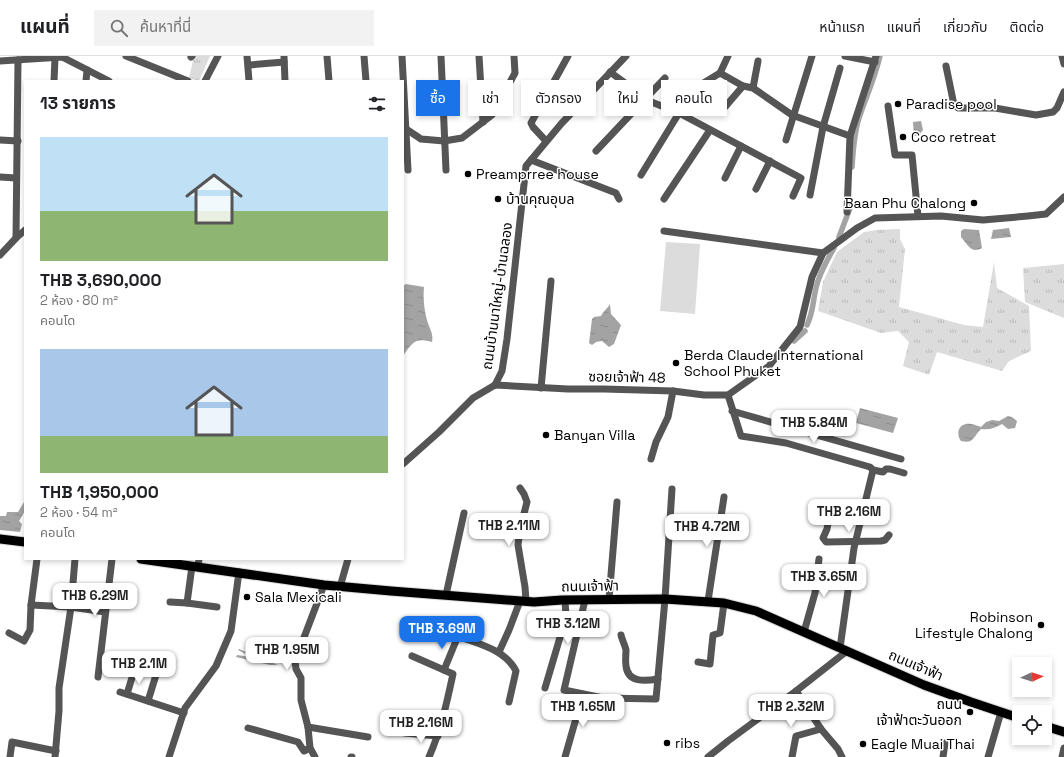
<!DOCTYPE html>
<html lang="th">
<meta charset="utf-8">
<style>
:root{--surface:#fff;--page:#f2f2f2;--text:#202124;--muted:#757577;--line:#e0e0e0;--accent:#1a73e8}
body{margin:0;font-family:"Space Grotesk","Noto Sans Thai",sans-serif;background:var(--page);color:var(--text);height:100vh;display:flex;flex-direction:column;font-size:15px;white-space:nowrap}
*{box-sizing:border-box;margin:0}
p{font-size:13px;color:var(--muted)}
.icon{flex:none;width:22px;height:22px;fill:none;stroke:currentColor;stroke-width:2;stroke-linecap:round;stroke-linejoin:round}
.map{position:relative;flex:1;overflow:hidden}
.panel{position:absolute;left:24px;top:24px;width:380px;height:480px;display:flex;flex-direction:column;background:var(--surface);border-radius:0px;box-shadow:0 2px 6px #0003}
.panel>*{flex:none}
.top-card{position:absolute;left:416px;top:24px;width:380px;height:36px;display:flex;gap:8px}
.needle{width:26px;rotate:86deg}
.controls{position:absolute;left:1012px;top:601px;display:grid;gap:8px}
.controls a{display:grid;place-items:center;width:40px;height:40px;border-radius:0px;background:var(--surface);box-shadow:0 2px 6px #0003;font-size:20px}
.price{position:absolute;translate:-50% -34px;padding:0 9px;border-radius:8px;background:#fff;color:#222;font-size:13px;line-height:26px;filter:drop-shadow(0 1px 2px #0008)}
.price::after{content:'';position:absolute;left:50%;top:24px;width:12px;height:9px;margin-left:-6px;background:inherit;clip-path:polygon(0 0,100% 0,50% 100%)}
.price.current{background:var(--accent);color:#fff}
ul{padding:0;list-style:none}
li{display:grid;align-content:center;gap:8px;height:212px;padding:0 16px}
li span{display:grid;place-items:center;height:124px;border-radius:0px;color:#555}
li>.icon{margin-inline-start:auto}
span .icon{width:72px;height:72px;fill:#fffc;stroke-width:1}
li b{font-size:17px}
h2{display:flex;justify-content:space-between;align-items:center;height:48px;padding:0 16px;font-size:17px}
.chip{padding:0 14px;border-radius:0px;background:var(--surface);box-shadow:0 2px 6px #0003;font-size:14px;line-height:36px}
.chip.current{background:var(--accent);color:#fff}
header{display:flex;align-items:center;gap:24px;box-sizing:border-box;height:56px;padding:0 20px;background:var(--surface);border-bottom:1px solid var(--line)}
header strong{font-size:19px}
nav{display:flex;gap:22px;margin-inline-start:auto;font-size:14px}
.search{width:280px;height:36px;background:var(--page);display:flex;align-items:center;gap:10px;box-sizing:border-box;padding:0 14px;border-radius:0px;color:var(--muted);font-size:15px}
.map>svg:first-child{display:block}
.grass{fill:url(#grass-tufts)}
.garden{fill:#dcdcdc}
.water{fill:url(#water-ripples)}
.lines{fill:none;stroke-linecap:round;stroke-linejoin:round}
.canal{stroke:#a3a3a3;stroke-width:5.5}
.major-casing{stroke:#dbdbdb;stroke-width:11}
.minor{stroke:#555;stroke-width:7}
.major{stroke:#000;stroke-width:9}
.poi-dot{fill:#000;stroke:#fff;stroke-width:1.5}
.labels{text-anchor:middle;dominant-baseline:central;stroke-width:3;stroke-linejoin:round;paint-order:stroke}
.poi-label{font-size:14px;fill:#000;stroke:#fff;text-anchor:start}
.street-label{font-size:14px;fill:#000;stroke:#fff}
</style>
<header>
<strong>แผนที่</strong>
<div class="search"><svg class="icon" aria-label="search" viewBox="0 0 24 24"><circle cx="10" cy="10" r="6"/><path d="M15 15l6 6"/></svg>ค้นหาที่นี่</div>
<nav><a>หน้าแรก</a><a>แผนที่</a><a>เกี่ยวกับ</a><a>ติดต่อ</a></nav>
</header>
<div class="map">
<svg width="1064" height="701" viewBox="0 0 1064 701">
<defs>
<pattern id="grass-tufts" width="24" height="20" patternUnits="userSpaceOnUse"><rect width="24" height="20" fill="#dcdcdc"/><path d="M3 7l-1-3M5 7V3M7 7l1-3M15 17l-1-3M17 17v-4M19 17l1-3" fill="none" stroke="#bbb"/></pattern>
<pattern id="water-ripples" width="26" height="14" patternUnits="userSpaceOnUse"><rect width="26" height="14" fill="#a3a3a3"/><path d="M2 4q2-2 4 0t4 0M15 11q2-2 4 0t4 0" fill="none" stroke="#8b8b8b"/></pattern>
</defs>
<rect width="100%" height="100%" fill="#fff"/>
<!-- grass -->
<g class="grass">
<polygon points="194,0 210,0 199,25 189,22"/>
<polygon points="900,173 900,183 905,193 899,251 964,269 983,271 994,206 997,232 1029,250 1031,295 1009,305 1002,315 937,296 929,319 903,310 909,286 898,275 881,277 818,255 823,226 837,196 864,176 877,174"/>
<polygon points="1064,208 1064,262 1025,246 1023,212"/>
</g>
<!-- garden -->
<polygon class="garden" points="666,186 700,188 695,258 660,255"/>
<!-- water -->
<g class="water">
<polygon points="921,65 923,74 919,79 914,80 913,66"/>
<polygon points="1009,172 1011,181 991,183 993,174"/>
<path d="M964,173L979,174L982,192C971,198 968,189 961,181V175Z"/>
<path d="M406,228L424,231C423,241 424,254 427,264C429,272 434,278 432,286C415,281 412,287 403,300V230Z"/>
<path d="M610,248L611,258L621,269L614,288L609,291L602,285L596,286L592,289L589,287L592,263L594,261L601,260C604,254 607,253 610,248Z"/>
<polygon points="860,352 898,362 893,377 856,367"/>
<path d="M1008,360L1012,361L1017,365L1015,372L1008,373L1002,368C995,372 990,374 981,373C973,381 974,388 961,385C955,376 960,366 971,368C974,368 977,370 981,371L986,366L992,364L999,365Z"/>
<polygon points="24,446 25,446 25,455 19,465 22,468 20,476 0,474 0,460 6,460 7,456 18,456"/>
<polygon points="239,593 278,609 270,609 236,601 237,599 251,601 238,594"/>
</g>
<g class="lines">
<!-- canal -->
<g class="canal">
<path d="M852,111C853,95 854,78 859,62C866,41 875,22 880,0"/>
<polyline points="839,181 850,152"/>
<path d="M807,269C813,257 813,245 816,232C819,218 827,204 834,192"/>
<polyline points="794,285 805,275"/>
</g>
<defs>
<g id="major">
<polyline points="0,483 25,486"/>
<polyline points="141,503 324,529 391,535 534,546 562,544 665,543 724,547 756,555 924,629 971,646 1019,662"/>
<polyline points="1045,670 1064,676"/>
</g>
</defs>
<!-- major casing -->
<use href="#major" class="major-casing"/>
<!-- minor -->
<g class="minor">
<polyline points="126,0 188,25"/>
<polyline points="247,0 249,25"/>
<polyline points="284,0 285,25"/>
<polyline points="327,0 329,25"/>
<polyline points="364,0 366,25"/>
<polyline points="402,0 408,114"/>
<polyline points="441,0 446,114"/>
<polyline points="479,0 483,66"/>
<polyline points="845,0 875,6"/>
<polyline points="1062,0 1064,8"/>
<polyline points="191,1 192,0"/>
<polyline points="0,5 62,1 109,25"/>
<polyline points="249,9 284,6"/>
<polyline points="946,10 954,49 958,52 995,52 1036,59 1053,56 1057,52 1064,36"/>
<polyline points="610,16 628,29 644,43 679,57 801,122 793,140"/>
<polyline points="720,17 728,0"/>
<polyline points="54,25 55,2"/>
<polyline points="86,25 87,14"/>
<polyline points="205,25 218,0"/>
<polyline points="697,31 720,17 743,30 753,32 792,59 850,80"/>
<polyline points="753,32 758,5"/>
<polyline points="888,50 895,99 912,99 918,160"/>
<polyline points="725,51 743,30"/>
<polyline points="403,71 421,83 444,85 462,82 492,59 515,17 514,0"/>
<polyline points="0,84 18,85"/>
<polyline points="786,84 812,0"/>
<polyline points="546,85 533,71 531,67 568,0"/>
<polyline points="596,95 665,22"/>
<polyline points="531,104 616,137 619,143"/>
<polyline points="641,119 679,57"/>
<polyline points="0,121 16,122"/>
<polyline points="725,122 741,90"/>
<polyline points="756,133 770,105"/>
<polyline points="810,139 823,71 840,12"/>
<polyline points="664,143 710,74"/>
<polyline points="847,156 850,80 876,0"/>
<polyline points="664,175 823,197"/>
<polyline points="16,182 18,4"/>
<polyline points="0,199 16,182 25,174"/>
<polyline points="495,329 568,333 604,333 673,335 704,339 728,339 769,310 800,271 812,221 823,197 857,172 875,162 941,160 983,164 1028,160 1046,158 1064,141"/>
<polyline points="495,329 502,315 507,283 526,110 561,68 626,0"/>
<polyline points="541,332 551,225"/>
<polyline points="728,339 741,380 786,387 870,411 873,414 854,492 840,592"/>
<polyline points="732,355 901,403"/>
<polyline points="651,403 656,386 668,361 673,335"/>
<polyline points="403,408 439,376 473,342 495,329"/>
<polyline points="873,414 883,416 886,413 890,413 904,417"/>
<polyline points="520,432 524,438 527,446 520,473 518,489 525,531 526,545"/>
<polyline points="830,456 827,473 823,482 826,486 881,485 885,484 889,479"/>
<polyline points="192,510 187,547 217,551"/>
<polyline points="198,510 199,503"/>
<polyline points="340,531 348,503"/>
<polyline points="446,539 464,457"/>
<polyline points="609,543 617,446"/>
<polyline points="585,544 564,634 603,642 656,643 665,543 672,433"/>
<polyline points="708,545 724,441"/>
<polyline points="170,546 187,547"/>
<polyline points="31,549 71,551 105,556"/>
<polyline points="804,576 815,537 819,503"/>
<polyline points="9,577 24,585 30,574 31,549 37,503"/>
<path d="M621,579C622,584 625,589 626,594C626,599 625,604 626,610C628,627 645,625 658,623"/>
<polyline points="499,596 509,574 520,545"/>
<path d="M412,600L453,618C447,646 441,674 429,701"/>
<polyline points="698,606 710,608 713,579 720,577 724,547"/>
<path d="M444,614L458,580C478,588 505,593 516,615L509,646"/>
<polyline points="98,621 112,503"/>
<polyline points="545,632 566,561 565,544"/>
<polyline points="796,635 821,673 838,693 842,701"/>
<polyline points="120,636 184,657"/>
<polyline points="127,638 134,615"/>
<polyline points="148,645 156,619"/>
<polyline points="308,671 368,681"/>
<polyline points="248,672 298,686 304,695 310,692"/>
<polyline points="405,677 438,680"/>
<polyline points="10,701 12,686 56,695"/>
<polyline points="55,701 59,655 59,632 71,551 75,503"/>
<polyline points="169,701 185,652 216,610 231,575 239,516"/>
<polyline points="315,701 310,692 308,671 301,644 301,622 296,613 295,605 324,529"/>
<polyline points="351,701 352,701"/>
<polyline points="565,701 583,638"/>
<polyline points="708,701 728,685 796,635 847,595"/>
<polyline points="792,701 796,680 821,673"/>
<polyline points="943,701 945,687"/>
<polyline points="988,701 1001,656"/>
<polyline points="1062,701 1064,692"/>
</g>
<!-- major -->
<use href="#major" class="major"/>
</g>
<!-- markers -->
<g class="poi-dot">
<circle cx="898" cy="48" r="4"/>
<circle cx="903" cy="81" r="4"/>
<circle cx="468" cy="118" r="4"/>
<circle cx="498" cy="143" r="4"/>
<circle cx="974" cy="147" r="4"/>
<circle cx="676" cy="307" r="4"/>
<circle cx="546" cy="379" r="4"/>
<circle cx="247" cy="541" r="4"/>
<circle cx="1041" cy="569" r="4"/>
<circle cx="970" cy="656" r="4"/>
<circle cx="667" cy="687" r="4"/>
<circle cx="863" cy="688" r="4"/>
</g>
<g class="labels">
<!-- poi labels -->
<g class="poi-label">
<text x="906" y="48">Paradise pool</text>
<text x="911" y="81">Coco retreat</text>
<text x="476" y="118">Preamprree house</text>
<text x="506" y="143">บ้านคุณอุบล</text>
<text x="966" y="147" text-anchor="end">Baan Phu Chalong</text>
<text x="684" y="299">Berda Claude International<tspan x="684" dy="16">School Phuket</tspan></text>
<text x="554" y="379">Banyan Villa</text>
<text x="255" y="541">Sala Mexicali</text>
<text x="1033" y="561" text-anchor="end">Robinson<tspan x="1033" dy="16">Lifestyle Chalong</tspan></text>
<text x="962" y="648" text-anchor="end">ถนน<tspan x="962" dy="16">เจ้าฟ้าตะวันออก</tspan></text>
<text x="675" y="687">ribs</text>
<text x="871" y="688">Eagle Muai Thai</text>
</g>
<!-- street labels -->
<g class="street-label">
<text transform="translate(497 240) rotate(-82)">ถนนบ้านนาใหญ่-บ้านฉลอง</text>
<text transform="translate(627 321) rotate(1)">ซอยเจ้าฟ้า 48</text>
<text transform="translate(590 530) rotate(-1)">ถนนเจ้าฟ้า</text>
<text transform="translate(916 609) rotate(23)">ถนนเจ้าฟ้า</text>
</g>
</g>
</svg>
<div class="controls">
<a><svg class="needle" viewBox="-14 -14 28 28"><path d="M0-13l5 13h-10z" fill="#e53935"/><path d="M0 13l5-13h-10z" fill="#757577"/></svg></a>
<a><svg class="icon" aria-label="locate" viewBox="0 0 24 24"><circle cx="12" cy="12" r="6"/><path d="M12 2v4M12 18v4M2 12h4M18 12h4"/></svg></a>
</div>
<b class="price" style="left:814px;top:388px">THB 5.84M</b>
<b class="price" style="left:849px;top:477px">THB 2.16M</b>
<b class="price" style="left:509px;top:491px">THB 2.11M</b>
<b class="price" style="left:707px;top:492px">THB 4.72M</b>
<b class="price" style="left:824px;top:542px">THB 3.65M</b>
<b class="price" style="left:95px;top:561px">THB 6.29M</b>
<b class="price" style="left:568px;top:589px">THB 3.12M</b>
<b class="price current" style="left:442px;top:594px">THB 3.69M</b>
<b class="price" style="left:287px;top:615px">THB 1.95M</b>
<b class="price" style="left:139px;top:629px">THB 2.1M</b>
<b class="price" style="left:583px;top:672px">THB 1.65M</b>
<b class="price" style="left:791px;top:672px">THB 2.32M</b>
<b class="price" style="left:421px;top:688px">THB 2.16M</b>
<div class="top-card">
<a class="chip current">ซื้อ</a>
<a class="chip">เช่า</a>
<a class="chip">ตัวกรอง</a>
<a class="chip">ใหม่</a>
<a class="chip">คอนโด</a>
</div>
<section class="panel">
<h2>13 รายการ<svg class="icon" aria-label="filters" viewBox="0 0 24 24"><path d="M4 7h16M4 17h16"/><circle cx="9" cy="7" r="2"/><circle cx="15" cy="17" r="2"/></svg></h2>
<ul>
<li><span style="background:linear-gradient(#bfe0f5 60%,#8fb573 0)"><svg class="icon" aria-label="home" viewBox="0 0 24 24"><path d="M3 11l9-7 9 7M6 9v11h12V9"/></svg></span><div><b>THB 3,690,000</b><p>2 ห้อง · 80 m²</p><p>คอนโด</p></div></li>
<li><span style="background:linear-gradient(#a9c7e8 70%,#8fb573 0)"><svg class="icon" aria-label="home" viewBox="0 0 24 24"><path d="M3 11l9-7 9 7M6 9v11h12V9"/></svg></span><div><b>THB 1,950,000</b><p>2 ห้อง · 54 m²</p><p>คอนโด</p></div></li>
</ul>
</section>
</div>
